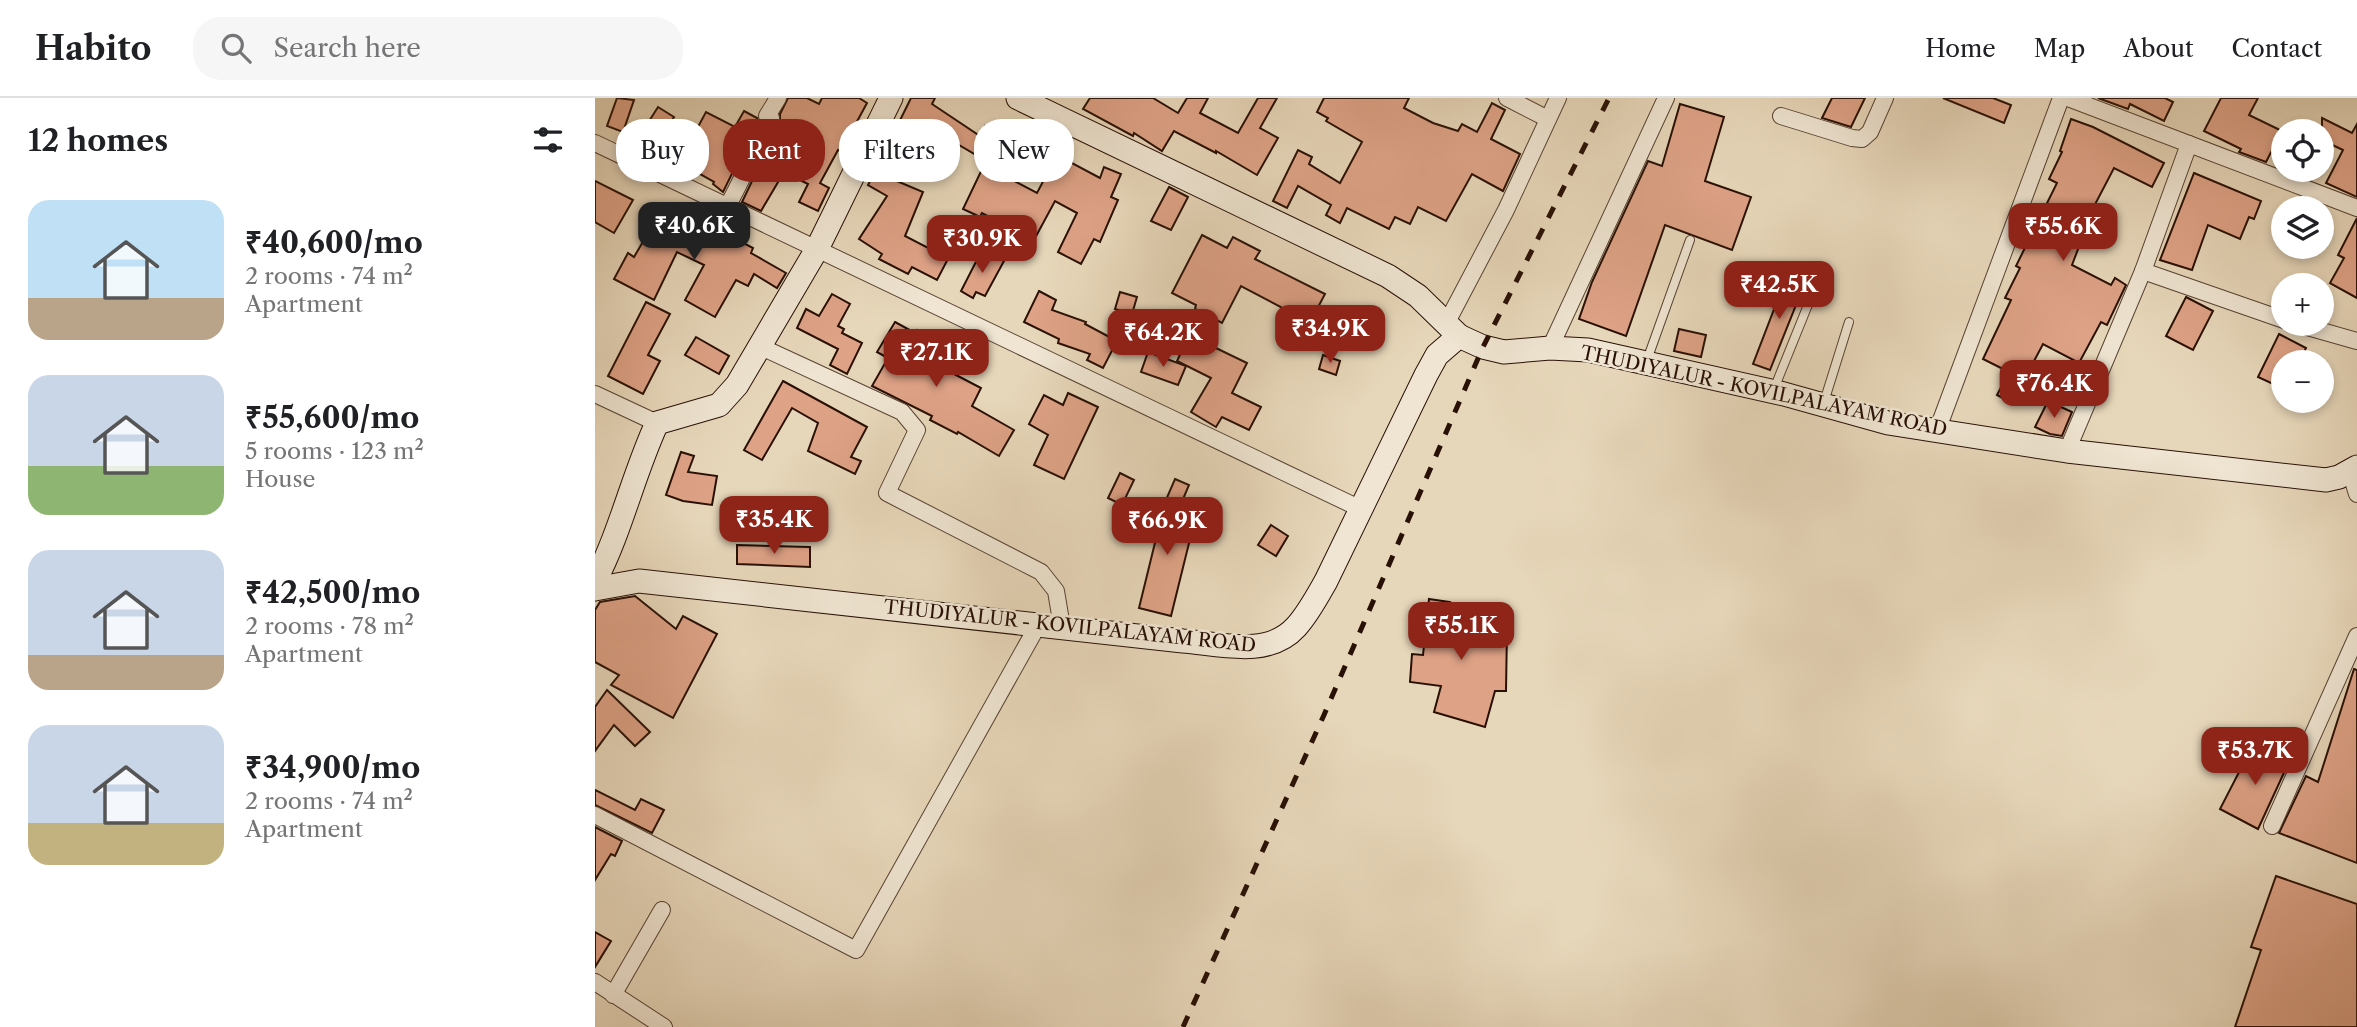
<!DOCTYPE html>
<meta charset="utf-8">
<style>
:root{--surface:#fff;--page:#f6f6f6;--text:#202124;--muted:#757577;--line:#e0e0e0;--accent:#8f2418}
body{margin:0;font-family:"Libre Caslon Text",serif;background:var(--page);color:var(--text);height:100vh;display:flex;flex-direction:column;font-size:26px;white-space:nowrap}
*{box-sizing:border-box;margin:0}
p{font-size:23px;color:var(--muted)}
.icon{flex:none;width:38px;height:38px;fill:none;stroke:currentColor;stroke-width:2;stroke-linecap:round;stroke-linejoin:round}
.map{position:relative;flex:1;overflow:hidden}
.drawer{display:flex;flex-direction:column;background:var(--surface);width:595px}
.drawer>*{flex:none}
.hud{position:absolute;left:21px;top:21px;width:665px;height:63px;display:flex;gap:14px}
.fabs{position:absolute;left:1676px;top:21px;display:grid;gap:14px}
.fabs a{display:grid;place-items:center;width:63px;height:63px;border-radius:50%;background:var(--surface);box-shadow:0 4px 10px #0003;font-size:35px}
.price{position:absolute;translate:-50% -60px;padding:0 16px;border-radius:14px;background:var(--accent);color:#fff;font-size:23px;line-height:46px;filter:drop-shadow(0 2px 4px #0008)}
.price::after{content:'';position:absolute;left:50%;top:42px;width:21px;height:16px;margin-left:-10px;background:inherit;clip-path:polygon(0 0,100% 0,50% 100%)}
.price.active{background:#222;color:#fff}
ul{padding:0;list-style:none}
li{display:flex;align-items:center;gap:21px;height:175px;padding:0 28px}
li span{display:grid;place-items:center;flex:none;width:196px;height:140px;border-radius:21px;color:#555}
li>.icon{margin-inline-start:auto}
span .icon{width:84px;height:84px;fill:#fffc;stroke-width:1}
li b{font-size:30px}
h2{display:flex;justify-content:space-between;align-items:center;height:84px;padding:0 28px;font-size:30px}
.tag{padding:0 24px;border-radius:28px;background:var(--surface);box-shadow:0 4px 10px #0003;font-size:24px;line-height:63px}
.tag.active{background:var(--accent);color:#fff}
header{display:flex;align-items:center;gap:42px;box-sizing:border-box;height:98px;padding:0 35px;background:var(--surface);border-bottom:2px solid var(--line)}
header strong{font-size:33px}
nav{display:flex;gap:38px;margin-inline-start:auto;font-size:24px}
.search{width:490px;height:63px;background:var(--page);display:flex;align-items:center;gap:18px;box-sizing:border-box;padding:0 24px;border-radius:28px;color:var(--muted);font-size:26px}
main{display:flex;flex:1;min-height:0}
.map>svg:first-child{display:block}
.building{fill:#dea286;stroke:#291006;stroke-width:2}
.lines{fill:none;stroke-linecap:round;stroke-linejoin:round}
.lane-casing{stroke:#584233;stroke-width:10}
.street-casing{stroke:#584233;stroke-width:18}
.secondary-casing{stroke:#291006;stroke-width:25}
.lane{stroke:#efe5d2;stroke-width:8}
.street{stroke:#efe5d2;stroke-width:16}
.secondary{stroke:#efe5d2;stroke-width:23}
.rail{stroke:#291006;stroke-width:5;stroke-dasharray:12 12;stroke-linecap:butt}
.labels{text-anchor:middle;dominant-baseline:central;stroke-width:5;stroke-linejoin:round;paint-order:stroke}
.street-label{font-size:19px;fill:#291006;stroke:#efe5d2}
</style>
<header>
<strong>Habito</strong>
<div class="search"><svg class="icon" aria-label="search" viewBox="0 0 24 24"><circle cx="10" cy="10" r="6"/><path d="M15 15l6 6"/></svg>Search here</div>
<nav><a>Home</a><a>Map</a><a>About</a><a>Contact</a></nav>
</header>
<main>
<section class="drawer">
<h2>12 homes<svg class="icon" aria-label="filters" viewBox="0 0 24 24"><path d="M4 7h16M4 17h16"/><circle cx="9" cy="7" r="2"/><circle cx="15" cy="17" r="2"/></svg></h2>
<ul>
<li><span style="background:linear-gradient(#bfe0f5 70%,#b9a48a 0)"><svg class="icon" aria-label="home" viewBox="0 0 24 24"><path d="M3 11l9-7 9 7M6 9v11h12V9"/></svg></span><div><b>₹40,600/mo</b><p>2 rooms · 74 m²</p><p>Apartment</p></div></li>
<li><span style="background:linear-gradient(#c9d6e8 65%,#8fb573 0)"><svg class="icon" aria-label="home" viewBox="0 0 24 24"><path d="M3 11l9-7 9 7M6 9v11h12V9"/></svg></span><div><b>₹55,600/mo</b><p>5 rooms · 123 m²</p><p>House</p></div></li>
<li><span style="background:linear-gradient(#c9d6e8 75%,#b9a48a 0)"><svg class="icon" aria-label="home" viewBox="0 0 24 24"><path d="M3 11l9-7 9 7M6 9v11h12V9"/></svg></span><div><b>₹42,500/mo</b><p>2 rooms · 78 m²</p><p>Apartment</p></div></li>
<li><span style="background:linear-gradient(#c9d6e8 70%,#c2b280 0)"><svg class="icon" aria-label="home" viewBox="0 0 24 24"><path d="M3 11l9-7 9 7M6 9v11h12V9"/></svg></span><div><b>₹34,900/mo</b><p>2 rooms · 74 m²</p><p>Apartment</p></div></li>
</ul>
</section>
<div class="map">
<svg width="1762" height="929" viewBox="0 0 1762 929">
<rect width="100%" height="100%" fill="#e7d7ba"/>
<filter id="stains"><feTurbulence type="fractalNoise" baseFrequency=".00286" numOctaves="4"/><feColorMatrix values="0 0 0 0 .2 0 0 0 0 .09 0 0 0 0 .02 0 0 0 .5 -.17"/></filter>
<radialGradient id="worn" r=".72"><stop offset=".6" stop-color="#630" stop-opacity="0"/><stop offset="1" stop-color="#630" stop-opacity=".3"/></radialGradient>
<!-- building -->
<g class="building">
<polygon points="22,0 39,2 28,34 12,28"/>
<polygon points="193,0 212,0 224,6 227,0 264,0 272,5 246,53 243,52 225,85 234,90 223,113 204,104 213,86 189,74 166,113 147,104 185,25 185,16"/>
<polygon points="316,0 340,0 337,6 385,38 390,28 405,37 411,26 427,35 406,76 442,95 462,57 505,80 509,69 526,76 516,99 523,102 505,144 499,141 486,166 463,154 482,115 460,103 439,142 387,115 385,119 368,111 391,63 347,37 342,45 323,33 297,81 328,94 310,138 333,150 335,146 355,157 342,182 317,169 313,176 284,161 287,156 264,141 292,98 273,87"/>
<polygon points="495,0 558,0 583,15 592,0 613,0 605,15 643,35 663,0 682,0 665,30 683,40 662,77 621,53 621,55 579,33 567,53 539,35 538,38 488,11"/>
<polygon points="729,0 814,0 809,10 838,25 863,33 867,26 882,34 897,5 910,12 896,41 925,56 908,93 877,76 851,123 823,109 815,126 800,119 794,131 752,110 745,125 731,117 736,107 703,88 692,110 678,103 703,52 717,59 714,66 745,85 767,44 731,23 733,20 722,14"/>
<polygon points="1237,0 1270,0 1256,29 1227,20"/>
<polygon points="1348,0 1398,0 1416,7 1409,25"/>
<polygon points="1503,0 1570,0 1578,4 1569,23 1535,6 1533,11"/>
<polygon points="1626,0 1663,0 1654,17 1687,33 1671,64 1644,54 1646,51 1609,33"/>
<polygon points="1085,6 1129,19 1110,83 1156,99 1137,152 1070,127 1031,238 984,221 997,184 1053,63 1067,68"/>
<polygon points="63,9 79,19 61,49 44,39"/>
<polygon points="149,13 162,20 163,23 128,94 118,86 119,84 84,64 111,14 140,29"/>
<polygon points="1727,20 1757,35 1762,26 1762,99 1731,85 1748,52 1727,42"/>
<polygon points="1476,21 1498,29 1569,65 1557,89 1519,70 1484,137 1488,138 1477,167 1516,187 1520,180 1531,187 1512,227 1506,224 1484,265 1448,246 1430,280 1454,288 1448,304 1425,296 1419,306 1402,297 1414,274 1388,261 1416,202 1410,200 1425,170 1421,168 1462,85 1454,81 1467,54 1465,53"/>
<polygon points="1599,75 1666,103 1659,121 1654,119 1645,141 1613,127 1597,172 1565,162"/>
<polygon points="0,83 38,102 19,135 0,124"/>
<polygon points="574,89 593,99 576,132 556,123"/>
<polygon points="70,106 87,115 84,119 136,145 139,140 158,150 156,155 191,175 182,190 159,176 153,188 141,182 120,219 90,202 109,167 82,154 59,202 19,181 33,155 39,159"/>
<polygon points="1762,120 1762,200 1735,185 1749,160 1743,157"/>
<polygon points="607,137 632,150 638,139 665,153 660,161 730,196 710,234 692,225 697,215 646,188 627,225 600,211 601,207 577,195"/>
<polygon points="387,152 409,163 390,198 381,194 378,200 366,193"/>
<polygon points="1193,175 1211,182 1175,272 1158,266"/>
<polygon points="444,193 461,202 457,212 491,224 490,226 522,243 508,270 492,262 495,256 463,245 464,241 429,224"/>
<polygon points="525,194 542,199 537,216 520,211"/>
<polygon points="237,196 255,206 243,228 249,231 247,235 267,245 252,276 235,267 243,251 202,230 211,211 224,218"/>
<polygon points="1591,199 1618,213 1598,252 1571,238"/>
<polygon points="51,204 75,216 53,257 65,263 48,296 13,278"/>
<polygon points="300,224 320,235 322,232 333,240 334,238 348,245 338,265 386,290 377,308 419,332 404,358 363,334 362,336 335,322 337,318 277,288 293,260 282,254"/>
<polygon points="1084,231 1111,237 1106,259 1079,253"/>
<polygon points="1684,236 1711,250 1704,264 1689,264 1689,291 1663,279"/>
<polygon points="594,237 652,265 637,295 666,309 654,332 627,319 621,329 596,314 616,280 582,263"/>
<polygon points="101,239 134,258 124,276 90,257"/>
<polygon points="553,254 591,268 583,287 546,274"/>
<polygon points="728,257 745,263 741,277 724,271"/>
<polygon points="188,283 272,329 256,359 266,363 260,376 213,353 223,325 197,310 167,362 149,352"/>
<polygon points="473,295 503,309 469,381 439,367 453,337 434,326 449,297 468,307"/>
<polygon points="1453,303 1477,314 1467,338 1455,336 1440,329"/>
<polygon points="86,354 99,358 93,374 122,378 117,407 88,403 71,397"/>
<polygon points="525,375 539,382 527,407 513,400"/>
<polygon points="580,381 594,387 575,432 596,437 576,518 544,510 568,412 567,411"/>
<polygon points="676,427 693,438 681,458 663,447"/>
<polygon points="142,447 215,449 215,469 142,466"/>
<polygon points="40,498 81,531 88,518 122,536 78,620 16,587 24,577 0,564 0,512 5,504"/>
<polygon points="834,501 855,504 854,508 882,513 880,529 912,530 911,593 900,593 890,629 839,614 846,588 815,584 817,556 828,557"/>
<polygon points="1759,571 1762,572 1762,765 1684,735 1711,678 1723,684"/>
<polygon points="12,592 55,634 40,648 19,627 0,653 0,609"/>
<polygon points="1658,647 1693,666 1663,731 1625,711"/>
<polygon points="0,692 40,712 46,701 69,712 57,735 0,707"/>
<polygon points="0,729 27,743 20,758 16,756 0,782"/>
<polygon points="1681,778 1762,806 1762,929 1640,929 1666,852 1656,849"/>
<polygon points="0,834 16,843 0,869"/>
</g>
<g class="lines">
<defs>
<g id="lane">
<polyline points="1052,262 1095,142"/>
<polyline points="1179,291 1217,197"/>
<polyline points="1229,304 1254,224"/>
</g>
<g id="street">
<polyline points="912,0 953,21"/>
<polyline points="1473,0 1762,110"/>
<polyline points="1186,18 1257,40 1267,41 1275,34 1290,0"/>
<polyline points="0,45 766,411"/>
<path d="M132,109C148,80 161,50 176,20L172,18L183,0"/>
<polyline points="1548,173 1689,222"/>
<polyline points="851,226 911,112 963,0"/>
<polyline points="1702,226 1762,243"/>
<polyline points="164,248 307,314 322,332 292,395 446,474 461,493 467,529"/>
<polyline points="955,250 1071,0"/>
<polyline points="0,296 62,325"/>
<polyline points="1342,333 1466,0"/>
<polyline points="1472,353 1548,173 1594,46"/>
<polyline points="1755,373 1762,396"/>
<polyline points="0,717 261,852 443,527"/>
<polyline points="1677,728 1762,538"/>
<polyline points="0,884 69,929"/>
<polyline points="18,897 67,812"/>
</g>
<g id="secondary">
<polyline points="423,0 793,178 823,198 864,238"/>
<path d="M0,483C26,433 38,377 62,325L124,307L142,287L222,151L296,0"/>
<path d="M0,491L44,483L588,543C625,546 673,560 701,529C713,516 722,499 731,483L831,277L842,257L864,238L888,249L909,254L955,250L993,252L1189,296L1293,325L1472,353L1731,382L1744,379L1762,369"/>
</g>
</defs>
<!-- lane casing -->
<use href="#lane" class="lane-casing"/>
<!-- street casing -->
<use href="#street" class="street-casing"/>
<!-- secondary casing -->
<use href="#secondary" class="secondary-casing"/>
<!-- lane -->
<use href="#lane" class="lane"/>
<!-- street -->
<use href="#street" class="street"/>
<!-- secondary -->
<use href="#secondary" class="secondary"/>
<!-- rail -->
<polyline class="rail" points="588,929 729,617 888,249 1014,0"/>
</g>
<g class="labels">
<!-- street labels -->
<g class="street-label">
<text transform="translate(1169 293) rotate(12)">THUDIYALUR - KOVILPALAYAM ROAD</text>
<text transform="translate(475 528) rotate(6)">THUDIYALUR - KOVILPALAYAM ROAD</text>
</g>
</g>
<rect width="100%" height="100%" filter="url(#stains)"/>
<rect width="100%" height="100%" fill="url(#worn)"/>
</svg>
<div class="fabs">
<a><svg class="icon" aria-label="locate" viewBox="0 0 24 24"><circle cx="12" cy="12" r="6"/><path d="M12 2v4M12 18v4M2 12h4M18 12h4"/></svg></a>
<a><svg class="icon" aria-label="layers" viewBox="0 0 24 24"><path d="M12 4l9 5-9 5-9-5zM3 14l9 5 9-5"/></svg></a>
<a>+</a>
<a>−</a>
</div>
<b class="price active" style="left:99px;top:164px">₹40.6K</b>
<b class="price" style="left:1468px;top:165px">₹55.6K</b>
<b class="price" style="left:387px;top:177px">₹30.9K</b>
<b class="price" style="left:1184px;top:223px">₹42.5K</b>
<b class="price" style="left:735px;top:267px">₹34.9K</b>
<b class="price" style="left:568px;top:271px">₹64.2K</b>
<b class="price" style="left:341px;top:291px">₹27.1K</b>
<b class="price" style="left:1459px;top:322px">₹76.4K</b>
<b class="price" style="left:179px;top:458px">₹35.4K</b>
<b class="price" style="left:572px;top:459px">₹66.9K</b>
<b class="price" style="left:866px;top:564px">₹55.1K</b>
<b class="price" style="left:1660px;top:689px">₹53.7K</b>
<div class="hud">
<a class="tag">Buy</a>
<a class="tag active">Rent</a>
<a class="tag">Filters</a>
<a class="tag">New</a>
</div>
</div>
</main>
